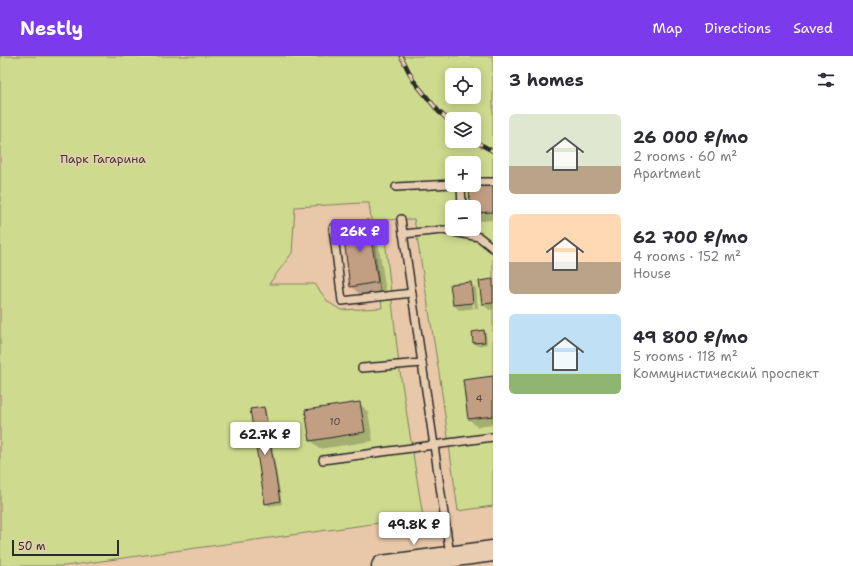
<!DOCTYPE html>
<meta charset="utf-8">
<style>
:root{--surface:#fff;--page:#f2f2f3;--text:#2b2b33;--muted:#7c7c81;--accent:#7c3aed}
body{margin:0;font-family:"Shantell Sans",sans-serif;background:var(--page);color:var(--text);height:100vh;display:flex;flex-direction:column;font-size:15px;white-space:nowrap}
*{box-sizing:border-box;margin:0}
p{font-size:13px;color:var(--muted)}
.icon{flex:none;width:22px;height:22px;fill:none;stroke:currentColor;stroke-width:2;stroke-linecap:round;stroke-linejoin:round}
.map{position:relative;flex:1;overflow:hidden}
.drawer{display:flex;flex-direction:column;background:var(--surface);width:360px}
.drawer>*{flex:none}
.controls{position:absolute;left:445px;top:12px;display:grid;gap:8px}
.controls a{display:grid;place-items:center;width:36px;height:36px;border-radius:6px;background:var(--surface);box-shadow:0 2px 10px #0003;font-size:20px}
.scale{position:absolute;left:12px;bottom:10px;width:107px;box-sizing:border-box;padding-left:4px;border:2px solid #2b2b2b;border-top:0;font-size:11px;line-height:14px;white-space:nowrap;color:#2b2b2b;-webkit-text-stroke:3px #e9cdb0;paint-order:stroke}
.price{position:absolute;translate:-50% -34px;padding:0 9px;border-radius:4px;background:#fff;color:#222;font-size:13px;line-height:26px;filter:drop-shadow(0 1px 2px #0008)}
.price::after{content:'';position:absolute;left:50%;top:24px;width:12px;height:9px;margin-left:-6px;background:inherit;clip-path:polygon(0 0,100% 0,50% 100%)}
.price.active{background:var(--accent);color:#fff}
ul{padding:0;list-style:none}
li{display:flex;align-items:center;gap:12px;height:100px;padding:0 16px}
li span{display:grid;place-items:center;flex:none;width:112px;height:80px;border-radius:6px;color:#555}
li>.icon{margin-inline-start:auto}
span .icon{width:48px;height:48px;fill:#fffc;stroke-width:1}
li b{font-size:17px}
h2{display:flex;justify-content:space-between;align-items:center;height:48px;padding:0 16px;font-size:17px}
header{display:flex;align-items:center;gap:24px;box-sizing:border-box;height:56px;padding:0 20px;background:var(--accent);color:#fff}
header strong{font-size:19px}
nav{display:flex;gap:22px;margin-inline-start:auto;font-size:14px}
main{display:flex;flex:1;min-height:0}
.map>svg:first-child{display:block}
.green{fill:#ceda8e;stroke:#7c825c;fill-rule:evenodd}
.shadow{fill:#0003;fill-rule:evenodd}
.building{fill:#c29f82;stroke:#2b2b2b}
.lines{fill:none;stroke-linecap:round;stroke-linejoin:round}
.lane-casing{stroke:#2b2b2b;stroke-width:10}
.secondary-casing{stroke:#2b2b2b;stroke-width:23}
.lane{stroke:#e9cdb0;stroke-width:7}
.secondary{stroke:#e9cdb0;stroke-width:20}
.rail-casing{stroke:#2b2b2b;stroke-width:4.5}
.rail{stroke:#e9cdb0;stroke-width:3;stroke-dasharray:9;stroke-linecap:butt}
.labels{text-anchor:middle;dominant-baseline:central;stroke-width:3.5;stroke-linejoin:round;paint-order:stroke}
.number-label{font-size:10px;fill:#514841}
.park-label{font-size:12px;fill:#3b3c35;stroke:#e9cdb0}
</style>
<header>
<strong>Nestly</strong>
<nav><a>Map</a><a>Directions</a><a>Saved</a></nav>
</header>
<main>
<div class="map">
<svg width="493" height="510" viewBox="0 0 493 510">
<rect width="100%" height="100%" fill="#e9c8a9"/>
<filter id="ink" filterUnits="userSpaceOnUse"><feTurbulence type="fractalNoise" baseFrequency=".025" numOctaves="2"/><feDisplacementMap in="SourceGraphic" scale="8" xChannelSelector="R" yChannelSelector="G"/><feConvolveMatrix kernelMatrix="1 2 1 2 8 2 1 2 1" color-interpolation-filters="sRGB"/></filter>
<g filter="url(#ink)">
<!-- green -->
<path class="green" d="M0,0H493V450L458,455L440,323L414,163L383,164L399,309L423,461L65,510H0ZM452,19H474V41H452ZM452,63H474V85H452ZM452,107H474V129H452ZM361,147H369L382,252L341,254L328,246L315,228H269L292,197L295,151ZM452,151H474V173H452Z"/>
<!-- shadow -->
<g class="shadow">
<polygon points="493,130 493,164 480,165 474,159 474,151 471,151"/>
<polygon points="368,165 376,173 386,235 360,239 351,230"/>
<polygon points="493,224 493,253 489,254 483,248"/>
<path d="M470,227L476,232L478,252L459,254L454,249ZM470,232H472L475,252H473Z"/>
<polygon points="484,275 486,278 487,288 477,290 474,287 473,277"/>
<polygon points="493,321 493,369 477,371 469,363"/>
<polygon points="359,347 368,356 373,385 319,393 311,384"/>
<polygon points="264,352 266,354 282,448 269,450 266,447"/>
</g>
<!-- building -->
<g class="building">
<polygon points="493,129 493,156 474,157 474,151 470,151 469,130"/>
<polygon points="368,164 378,226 350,231 342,167"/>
<polygon points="493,223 493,247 482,248 479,225"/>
<polygon points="471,226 473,247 453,249 450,228"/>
<polygon points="484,274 485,286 473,287 472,276"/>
<polygon points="493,320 493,360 468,363 463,324"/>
<polygon points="360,346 365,376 310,385 305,354"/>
<polygon points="264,351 280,445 265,448 250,353"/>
</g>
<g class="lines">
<defs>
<g id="lane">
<polyline points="474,126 493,126"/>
<polyline points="461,129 462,151"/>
<polyline points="396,131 452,128"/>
<polyline points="401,163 450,499"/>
<polyline points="333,172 342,245 412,237"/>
<polyline points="403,178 443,174 479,181 493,192"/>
<polyline points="362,312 422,307"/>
<polyline points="323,404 493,381"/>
</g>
<polyline id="secondary" points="382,510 493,495"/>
</defs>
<!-- lane casing -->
<use href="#lane" class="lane-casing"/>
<!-- secondary casing -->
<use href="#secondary" class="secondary-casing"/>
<!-- lane -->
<use href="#lane" class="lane"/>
<!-- secondary -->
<use href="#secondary" class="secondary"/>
<defs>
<g id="rail">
<polyline points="401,0 413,24 439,56 452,67"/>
<polyline points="474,85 493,95"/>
</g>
</defs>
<!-- rail casing -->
<use href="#rail" class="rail-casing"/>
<!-- rail -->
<use href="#rail" class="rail"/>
</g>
</g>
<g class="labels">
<!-- number labels -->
<g class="number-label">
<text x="479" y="342">4</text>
<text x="335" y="365">10</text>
</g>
<!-- park labels -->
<g class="park-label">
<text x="103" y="103">Парк Гагарина</text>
</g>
</g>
</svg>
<div class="controls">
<a><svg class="icon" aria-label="locate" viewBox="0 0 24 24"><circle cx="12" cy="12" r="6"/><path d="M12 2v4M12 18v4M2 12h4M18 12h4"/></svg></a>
<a><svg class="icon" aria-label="layers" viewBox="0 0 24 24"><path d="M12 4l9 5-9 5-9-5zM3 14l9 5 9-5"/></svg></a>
<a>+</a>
<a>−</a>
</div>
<div class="scale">50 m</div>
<b class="price active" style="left:360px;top:197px">26K ₽</b>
<b class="price" style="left:265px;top:400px">62.7K ₽</b>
<b class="price" style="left:414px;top:490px">49.8K ₽</b>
</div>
<section class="drawer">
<h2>3 homes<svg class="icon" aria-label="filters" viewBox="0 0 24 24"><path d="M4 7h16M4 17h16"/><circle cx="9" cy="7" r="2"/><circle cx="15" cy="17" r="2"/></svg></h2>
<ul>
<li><span style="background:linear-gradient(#dfe7d0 65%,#b9a48a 0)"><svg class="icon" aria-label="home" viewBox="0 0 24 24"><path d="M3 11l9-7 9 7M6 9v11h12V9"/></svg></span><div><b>26 000 ₽/mo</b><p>2 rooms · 60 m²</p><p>Apartment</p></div></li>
<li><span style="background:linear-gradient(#ffd9b3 60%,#b9a48a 0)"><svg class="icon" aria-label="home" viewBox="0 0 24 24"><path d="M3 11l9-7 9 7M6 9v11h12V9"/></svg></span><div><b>62 700 ₽/mo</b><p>4 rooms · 152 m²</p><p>House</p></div></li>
<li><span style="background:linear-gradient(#bfe0f5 75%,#8fb573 0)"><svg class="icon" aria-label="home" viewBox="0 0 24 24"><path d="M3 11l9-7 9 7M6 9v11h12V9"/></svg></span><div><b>49 800 ₽/mo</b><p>5 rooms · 118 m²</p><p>Коммунистический проспект</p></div></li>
</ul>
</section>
</main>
